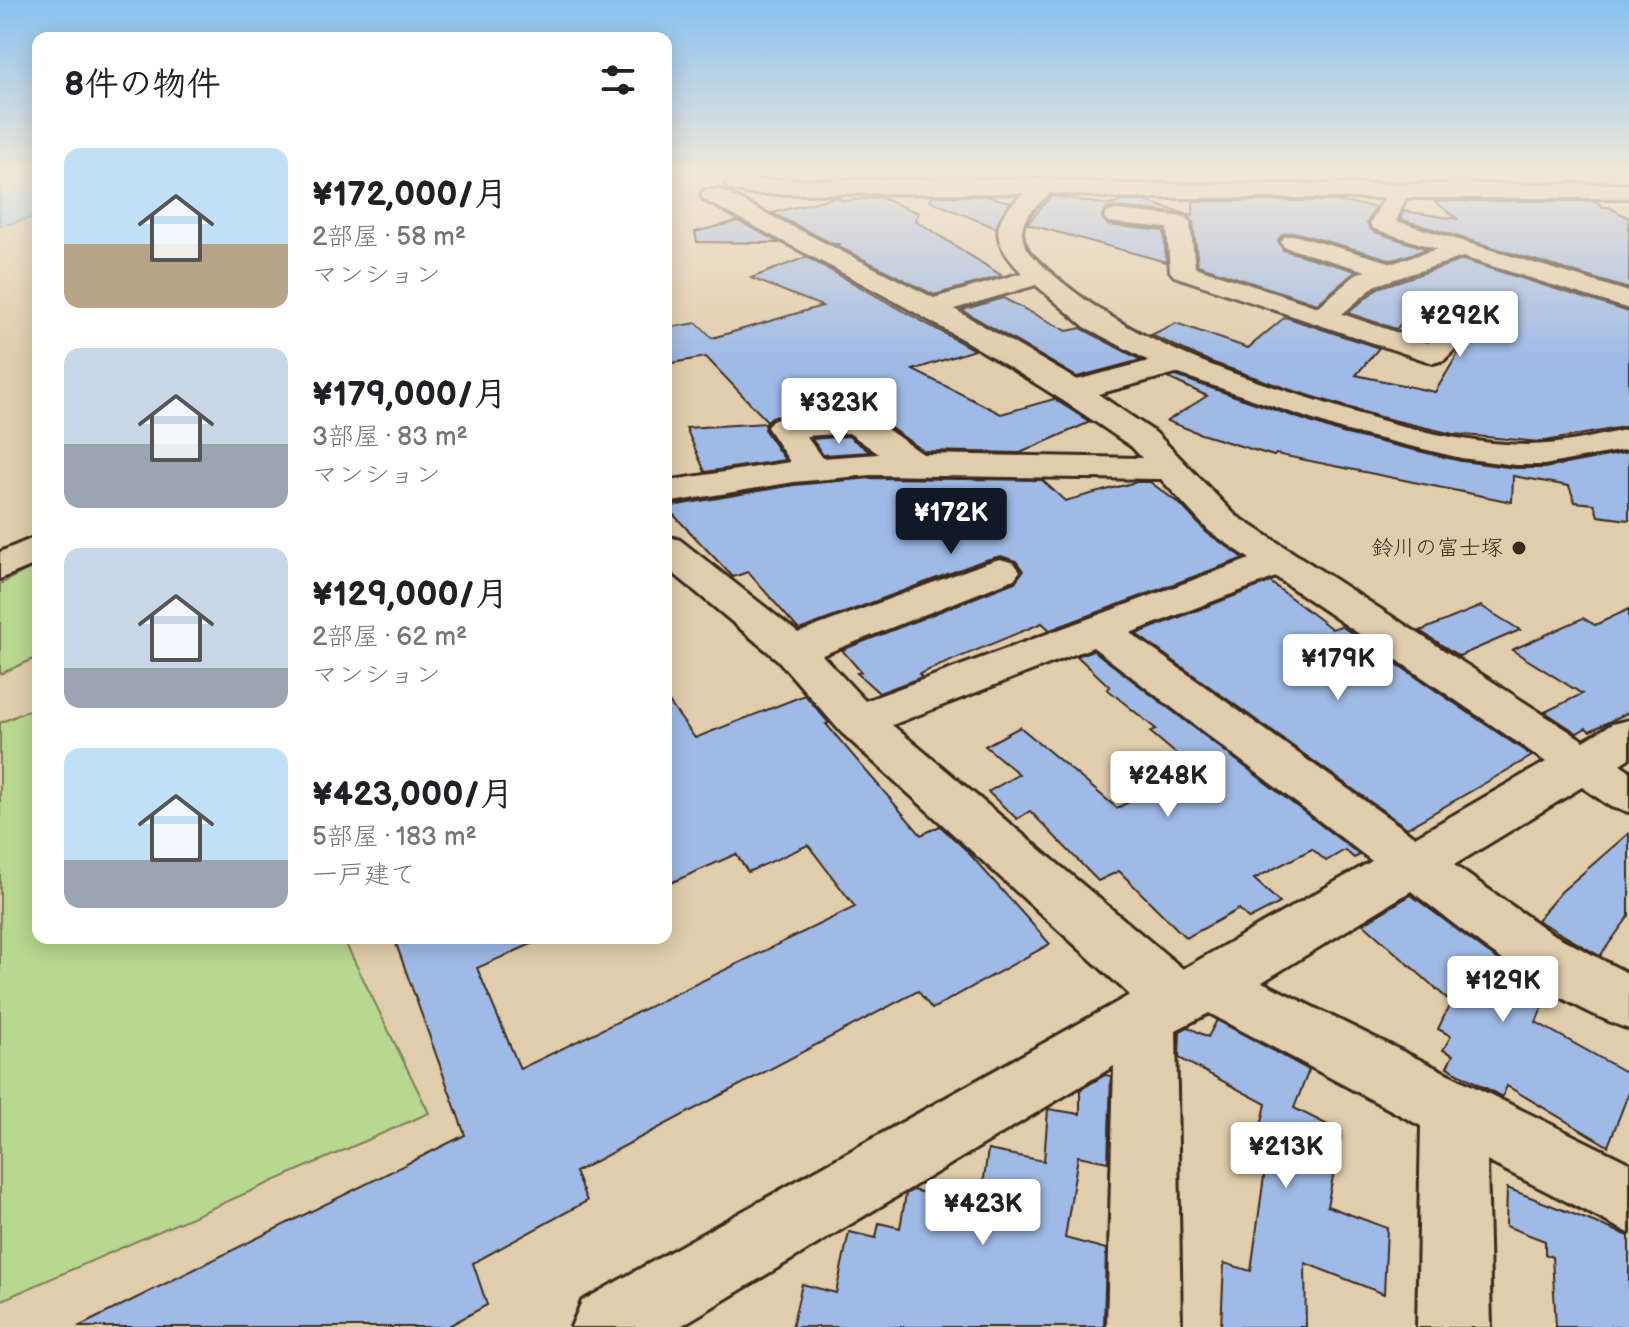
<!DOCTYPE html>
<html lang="ja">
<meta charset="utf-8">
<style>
:root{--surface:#fff;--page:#f2f2f2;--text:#202124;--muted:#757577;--accent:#111827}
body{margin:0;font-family:"Balsamiq Sans","Klee One",sans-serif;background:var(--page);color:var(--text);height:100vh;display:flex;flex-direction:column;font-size:30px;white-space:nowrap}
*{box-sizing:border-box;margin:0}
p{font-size:26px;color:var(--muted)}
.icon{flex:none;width:44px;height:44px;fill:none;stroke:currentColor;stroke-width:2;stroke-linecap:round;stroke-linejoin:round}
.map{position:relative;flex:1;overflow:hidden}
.details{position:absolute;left:32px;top:32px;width:640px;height:912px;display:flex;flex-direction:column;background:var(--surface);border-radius:16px;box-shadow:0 4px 20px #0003}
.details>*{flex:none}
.price{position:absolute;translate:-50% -68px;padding:0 18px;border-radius:8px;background:#fff;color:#222;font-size:26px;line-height:52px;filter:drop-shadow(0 2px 4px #0008)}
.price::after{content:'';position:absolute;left:50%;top:48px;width:24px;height:18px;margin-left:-12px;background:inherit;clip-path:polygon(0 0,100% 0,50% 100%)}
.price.selected{background:var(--accent);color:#fff}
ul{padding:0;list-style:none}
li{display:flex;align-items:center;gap:24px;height:200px;padding:0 32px}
li span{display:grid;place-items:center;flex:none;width:224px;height:160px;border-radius:16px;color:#555}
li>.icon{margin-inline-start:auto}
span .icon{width:96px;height:96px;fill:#fffc;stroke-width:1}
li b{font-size:34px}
h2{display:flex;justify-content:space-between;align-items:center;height:96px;padding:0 32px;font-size:34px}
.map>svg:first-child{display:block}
.green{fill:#b8d78f;stroke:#7a8056;stroke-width:2}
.water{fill:#98d4f9;stroke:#7390a1;stroke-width:2}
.building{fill:#9fbae6;stroke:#3b2a1e;stroke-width:2}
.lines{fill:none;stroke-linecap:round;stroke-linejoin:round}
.minor-casing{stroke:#3b2a1e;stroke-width:6}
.minor{fill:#e1cdab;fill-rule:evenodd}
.poi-dot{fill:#3b2a1e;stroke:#e1cdab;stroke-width:3}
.labels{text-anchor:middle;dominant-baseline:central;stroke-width:8;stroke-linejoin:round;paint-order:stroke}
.poi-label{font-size:22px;fill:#3b2a1e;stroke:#e1cdab;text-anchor:end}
</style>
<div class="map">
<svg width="1629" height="1327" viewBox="0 0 1629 1327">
<rect width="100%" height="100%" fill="#e1cdab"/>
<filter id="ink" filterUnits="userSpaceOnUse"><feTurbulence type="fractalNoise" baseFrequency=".0125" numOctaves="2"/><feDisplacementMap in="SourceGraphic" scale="16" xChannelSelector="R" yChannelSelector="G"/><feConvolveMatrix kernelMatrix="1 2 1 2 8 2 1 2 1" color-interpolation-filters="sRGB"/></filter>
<g filter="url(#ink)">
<!-- green -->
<g class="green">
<polygon points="774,174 1629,174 1629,186 767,183 761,179"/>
<polygon points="38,564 38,657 0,674 0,584"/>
<polygon points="38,706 38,938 343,938 429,1113 0,1301 0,723"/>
</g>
<!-- water -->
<polygon class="water" points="0,174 38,174 38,216 0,226"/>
<!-- building -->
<g class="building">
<polygon points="931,196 986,196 1010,202 996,228 930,201"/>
<polygon points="1051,196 1110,205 1123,201 1145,201 1186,214 1116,207 1107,209 1102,215 1108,225 1164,231 1166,262 1027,224"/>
<polygon points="835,197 844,201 879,197 919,213 915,220 1002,276 934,295 837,246 841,244 833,244 772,213"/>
<polygon points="1193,201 1334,201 1376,207 1367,223 1372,231 1427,249 1393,260 1294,232 1283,234 1278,240 1283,250 1356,271 1317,304 1198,265 1193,222 1187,214 1193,216"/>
<polygon points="1434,201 1596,201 1603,207 1609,207 1629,218 1629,289 1400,219 1404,211 1458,219"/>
<polygon points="738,221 758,231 780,243 697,242 695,232"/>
<polygon points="806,257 974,350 913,370 1001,414 1054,399 1090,422 1020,453 924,451 870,414 857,410 772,417 767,421 706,357 666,364 666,328 697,323 712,338 822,306 751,278"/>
<polygon points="1463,260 1629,312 1629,426 1540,442 1453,434 1380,417 1291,390 1211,362 1151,335 1176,323 1248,348 1285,317 1379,348 1356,375 1435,392 1462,347 1488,319 1484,309 1473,307 1459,311 1421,303 1396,329 1348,313 1378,288"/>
<polygon points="1003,298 1067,331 1081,328 1141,360 1077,377 962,310"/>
<polygon points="1176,376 1342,433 1461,461 1515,468 1544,468 1629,452 1629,520 1598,516 1594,504 1575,502 1569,486 1513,476 1512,502 1276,454 1274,456 1201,434 1167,421 1207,396 1168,378"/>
<polygon points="766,423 764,429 785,460 705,472 686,428"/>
<polygon points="848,436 870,452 823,455 812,439"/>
<polygon points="871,478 1042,480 1065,501 1136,482 1150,482 1181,505 1207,533 1244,558 1050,630 1042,623 919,674 922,677 879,693 857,673 861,672 842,650 1015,582 1023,571 1016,561 1001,556 985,560 799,630 748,572 733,577 666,507 794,485"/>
<polygon points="1270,582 1332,629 1341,626 1532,756 1407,828 1136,634"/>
<polygon points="1481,606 1520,630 1459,656 1420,631"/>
<polygon points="1629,609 1629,712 1590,731 1586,728 1577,733 1545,712 1582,694 1512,650 1583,618 1595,625"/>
<polygon points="1093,650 1360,855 1354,858 1345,850 1326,861 1312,849 1254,879 1280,903 1249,919 1239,909 1186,938 1119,871 1098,881 1030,811 1017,819 988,792 1019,774 985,746 1020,727 1117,808 1194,769 1150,732 1156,729 1107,689 1110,687 1077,656"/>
<polygon points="805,695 829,723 826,724 921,835 940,826 966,850 1050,944 932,1009 918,991 575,1172 587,1201 473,1263 487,1305 447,1327 78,1327 465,1135 394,938 545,938 477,968 520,1069 855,907 808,845 748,872 736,854 666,885 666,698 695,738"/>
<polygon points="1629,833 1629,916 1600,956 1537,920 1561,892"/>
<polygon points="1411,895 1487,952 1548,993 1536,1022 1629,1074 1629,1092 1608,1146 1507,1086 1502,1097 1447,1067 1453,1055 1443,1050 1451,1036 1438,1029 1451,1002 1363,924"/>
<polygon points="1217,1020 1309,1070 1294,1108 1342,1132 1327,1206 1387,1228 1384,1294 1305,1263 1306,1327 1221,1327 1224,1263 1251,1271 1265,1169 1252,1165 1266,1104 1179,1058 1180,1031 1188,1027 1208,1037"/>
<polygon points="1105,1075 1111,1076 1108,1162 1078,1156 1065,1238 1106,1249 1104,1327 792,1327 802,1284 836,1293 849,1232 876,1238 879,1223 900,1228 906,1194 913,1190 980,1206 988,1150 1044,1161 1048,1109 1080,1114 1080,1090"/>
<polygon points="1507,1188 1629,1236 1629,1327 1556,1327 1552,1257 1545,1254 1545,1241 1506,1226"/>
</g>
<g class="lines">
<defs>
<g id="minor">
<path d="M736,177L750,180L1044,179L1121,184H1629V198H1406L1396,221L1629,292V309L1463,257L1376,285L1342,314L1428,343C1444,328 1459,305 1482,311L1486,317L1482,323L1444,360L1433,363L1174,276L1170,271L1167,228L1108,222L1104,217L1108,212L1116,210L1186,217L1190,222L1195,267L1318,307L1358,273L1366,271L1284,247L1281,242L1284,237L1293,235L1393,263L1437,249L1374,229L1370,224L1384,198H1121L1050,193C1030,212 1010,227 1031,254C1113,337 1223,372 1331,405C1394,425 1461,444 1527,445C1562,445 1596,436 1629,429V449L1544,465H1515L1461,458L1343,430L1176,373L1098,394L1156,433L1235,515L1584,741L1612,724L1629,720V758L1620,764L1629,770V812L1611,807L1582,787L1454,865L1549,932L1629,974V1029C1548,1000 1479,943 1411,891L1262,982L1629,1163V1233L1487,1161L1491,1327H1417L1421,1126L1209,1013L1176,1030L1181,1327H1107L1114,1066L679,1327H571L582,1301L1130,995L841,732L778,660L666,567V536L680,540L798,633L986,563L1000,559L1014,563L1020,571L1014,579L822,655L865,701L1250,559L1209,531L1161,479L871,475L794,482L666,503V481L790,462L767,427L772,420L856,413L868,416L923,454L1142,458L1132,447C995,351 852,277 704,200L701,195L704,190H720L934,298L1022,273C991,241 989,222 1024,193L750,194L728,189L725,184ZM1036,285L1085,327L1149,361L1077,380L954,309ZM849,433L879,454L822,458L806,436ZM1276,577L1546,762L1415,837L1130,633ZM1093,647L1372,861L1183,969L892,725Z"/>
<polygon points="38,536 38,563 0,579 0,552"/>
</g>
</defs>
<!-- minor casing -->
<use href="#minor" class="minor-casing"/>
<!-- minor -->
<use href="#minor" class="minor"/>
</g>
</g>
<!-- sky -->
<linearGradient id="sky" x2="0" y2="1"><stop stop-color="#88c1ef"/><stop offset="0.48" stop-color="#f2e8d9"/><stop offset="1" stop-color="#f2e8d9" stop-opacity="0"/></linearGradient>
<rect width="1629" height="360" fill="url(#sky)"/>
<!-- markers -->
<circle class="poi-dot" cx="1519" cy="548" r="8"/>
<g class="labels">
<!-- poi labels -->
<g class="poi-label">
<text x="1503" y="548">鈴川の富士塚</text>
</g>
</g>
</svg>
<b class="price" style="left:1460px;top:359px">¥292K</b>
<b class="price" style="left:839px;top:446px">¥323K</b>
<b class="price selected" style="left:951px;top:556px">¥172K</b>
<b class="price" style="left:1338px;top:702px">¥179K</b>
<b class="price" style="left:1168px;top:819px">¥248K</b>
<b class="price" style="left:1503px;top:1024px">¥129K</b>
<b class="price" style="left:1286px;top:1190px">¥213K</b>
<b class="price" style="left:983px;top:1247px">¥423K</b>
<section class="details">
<h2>8件の物件<svg class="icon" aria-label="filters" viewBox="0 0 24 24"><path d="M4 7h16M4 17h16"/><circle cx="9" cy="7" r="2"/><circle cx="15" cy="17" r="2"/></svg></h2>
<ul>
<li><span style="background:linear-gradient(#bfe0f5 60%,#b9a48a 0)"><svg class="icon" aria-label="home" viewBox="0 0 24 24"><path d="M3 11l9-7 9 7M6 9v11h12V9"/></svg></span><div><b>¥172,000/月</b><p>2部屋 · 58 m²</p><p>マンション</p></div></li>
<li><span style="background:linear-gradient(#c9d6e8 60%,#9aa5b1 0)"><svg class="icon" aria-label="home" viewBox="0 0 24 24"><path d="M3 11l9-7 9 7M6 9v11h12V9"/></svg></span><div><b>¥179,000/月</b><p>3部屋 · 83 m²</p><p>マンション</p></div></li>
<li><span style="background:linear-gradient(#c9d6e8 75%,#9aa5b1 0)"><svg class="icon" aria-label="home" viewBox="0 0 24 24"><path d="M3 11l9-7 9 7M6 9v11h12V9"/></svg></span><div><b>¥129,000/月</b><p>2部屋 · 62 m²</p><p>マンション</p></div></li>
<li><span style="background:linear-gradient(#bfe0f5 70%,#9aa5b1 0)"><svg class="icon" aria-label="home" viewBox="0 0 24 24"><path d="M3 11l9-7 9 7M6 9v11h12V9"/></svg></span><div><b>¥423,000/月</b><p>5部屋 · 183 m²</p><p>一戸建て</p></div></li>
</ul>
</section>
</div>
